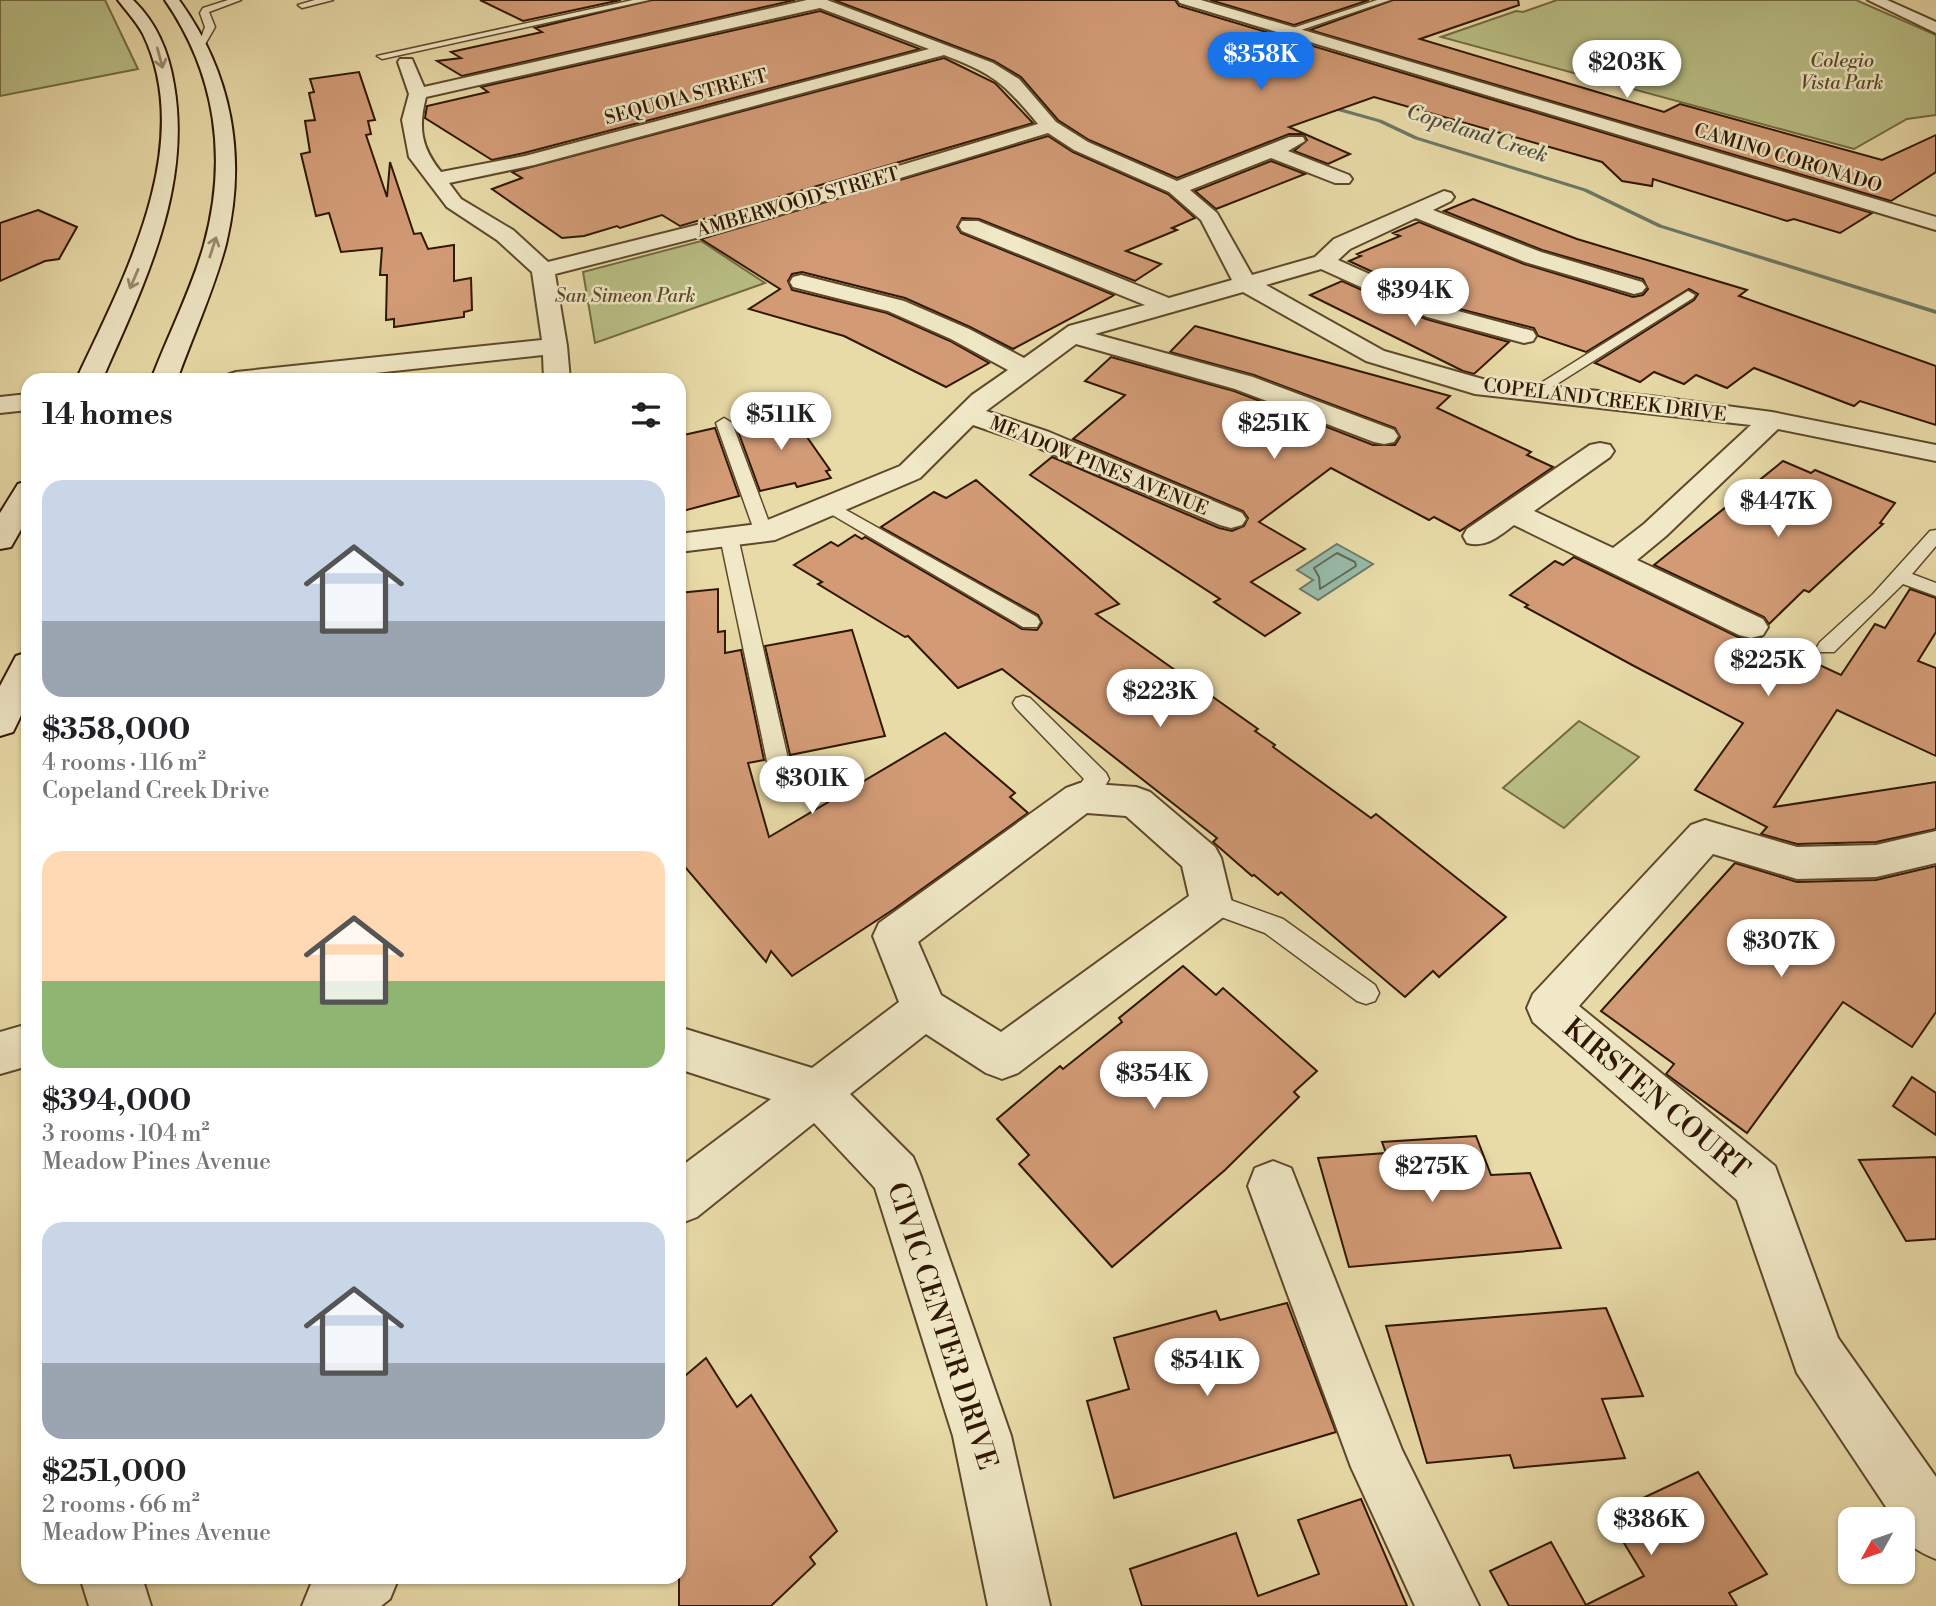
<!DOCTYPE html>
<meta charset="utf-8">
<style>
:root{--surface:#fff;--page:#f6f6f6;--text:#202124;--muted:#757577;--accent:#1a73e8}
body{margin:0;font-family:"Libre Bodoni",serif;background:var(--page);color:var(--text);height:100vh;display:flex;flex-direction:column;font-size:26px;white-space:nowrap}
*{box-sizing:border-box;margin:0}
p{font-size:23px;color:var(--muted)}
.icon{flex:none;width:38px;height:38px;fill:none;stroke:currentColor;stroke-width:2;stroke-linecap:round;stroke-linejoin:round}
.map{position:relative;flex:1;overflow:hidden}
.side{position:absolute;left:21px;top:373px;width:665px;height:1211px;display:flex;flex-direction:column;background:var(--surface);border-radius:21px;box-shadow:0 2px 5px #0004}
.side>*{flex:none}
.needle{width:46px;rotate:230deg}
.controls{position:absolute;left:1838px;top:1507px;display:grid;gap:14px}
.controls a{display:grid;place-items:center;width:77px;height:77px;border-radius:14px;background:var(--surface);box-shadow:0 2px 5px #0004;font-size:35px}
.price{position:absolute;translate:-50% -60px;padding:0 16px;border-radius:24px;background:#fff;color:#222;font-size:23px;line-height:46px;filter:drop-shadow(0 2px 4px #0008)}
.price::after{content:'';position:absolute;left:50%;top:42px;width:21px;height:16px;margin-left:-10px;background:inherit;clip-path:polygon(0 0,100% 0,50% 100%)}
.price.selected{background:var(--accent);color:#fff}
ul{padding:0;list-style:none}
li{display:grid;align-content:center;gap:14px;height:371px;padding:0 21px}
li span{display:grid;place-items:center;height:217px;border-radius:21px;color:#555}
li>.icon{margin-inline-start:auto}
span .icon{width:126px;height:126px;fill:#fffc;stroke-width:1}
li b{font-size:30px}
h2{display:flex;justify-content:space-between;align-items:center;height:84px;padding:0 21px;font-size:30px}
.map>svg:first-child{display:block}
.green{fill:#b9bf85;stroke:#746b42;stroke-width:2}
.water{fill:#97bbaa;stroke:#6e7966;stroke-width:2}
.lines{fill:none;stroke-linecap:round;stroke-linejoin:round}
.shore{stroke:#646955;stroke-width:2}
.stream{fill:#6e7966;fill-rule:evenodd}
.building{fill:#d29b76;stroke:#301700;stroke-width:2}
.service-casing{stroke:#5e482a;stroke-width:3}
.minor-casing{stroke:#5e482a;stroke-width:4}
.tertiary-casing{stroke:#5e482a;stroke-width:4}
.secondary-casing{stroke:#301700;stroke-width:4}
.service{fill:#f0e8c6;fill-rule:evenodd}
.minor{fill:#f0e8c6;fill-rule:evenodd}
.tertiary{fill:#f0e8c6;fill-rule:evenodd}
.secondary{fill:#f0e8c6;fill-rule:evenodd}
.oneway{stroke:#9a8a6d}
.labels{text-anchor:middle;dominant-baseline:central;stroke-width:5;stroke-linejoin:round;paint-order:stroke}
.far-park-label{font-size:19px;font-style:italic;fill:#594928;stroke:#f0e8c6}
.far-street-label{font-size:19px;fill:#301700;stroke:#f0e8c6}
.far-water-label{font-size:21px;font-style:italic;fill:#54503c;stroke:#f0e8c6}
.near-street-label{font-size:28px;fill:#301700;stroke:#f0e8c6}
</style>
<div class="map">
<svg width="1936" height="1606" viewBox="0 0 1936 1606">
<rect width="100%" height="100%" fill="#e8dba8"/>
<filter id="stains"><feTurbulence type="fractalNoise" baseFrequency=".00286" numOctaves="4"/><feColorMatrix values="0 0 0 0 .2 0 0 0 0 .09 0 0 0 0 .02 0 0 0 .5 -.17"/></filter>
<radialGradient id="worn" r=".72"><stop offset=".6" stop-color="#630" stop-opacity="0"/><stop offset="1" stop-color="#630" stop-opacity=".3"/></radialGradient>
<!-- green -->
<g class="green">
<polygon points="0,0 105,0 138,69 0,96"/>
<polygon points="1557,0 1856,0 1936,35 1936,115 1907,119 1854,149 1441,37 1516,11 1523,12"/>
<polygon points="701,241 765,283 595,343 583,272"/>
<polygon points="1579,721 1639,757 1564,828 1503,788"/>
</g>
<!-- water -->
<polygon class="water" points="1337,544 1373,564 1318,600 1300,589 1313,580 1297,570"/>
<g class="lines">
<!-- shore -->
<polygon class="shore" points="1337,553 1355,562 1356,566 1320,589 1319,577 1314,568"/>
<!-- stream -->
<polygon class="stream" points="1322,103 1382,120 1418,137 1587,189 1662,225 1936,310 1936,314 1658,227 1583,191 1414,139 1378,122 1320,106"/>
</g>
<!-- building -->
<g class="building">
<polygon points="480,0 621,0 523,21"/>
<polygon points="652,0 795,0 462,76 437,61 461,58 451,52 542,32 535,28"/>
<polygon points="834,0 1175,0 1179,6 1872,213 1840,233 1794,219 1787,221 1653,179 1652,186 1622,181 1602,162 1374,97 1289,127 1350,154 1328,164 1294,151 1307,140 1303,134 1289,134 1177,178 1089,140 1058,120 1021,77 994,61"/>
<polygon points="1210,0 1369,0 1294,25"/>
<polygon points="1393,0 1518,0 1519,5 1420,39 1664,112 1680,104 1882,160 1936,135 1936,172 1891,201 1310,30"/>
<polygon points="820,11 920,49 524,153 492,160 425,118 427,106 488,92 481,87"/>
<polygon points="944,58 995,83 1033,123 680,226 662,215 620,228 617,226 584,236 562,238 492,189 522,178 512,172"/>
<polygon points="359,72 375,120 368,121 371,134 366,135 387,197 390,162 414,234 421,233 428,249 454,245 454,281 471,278 472,310 464,312 464,317 394,327 394,319 386,320 387,275 380,275 382,248 341,252 329,213 316,216 301,154 310,152 305,121 315,120 309,93 314,92 310,79"/>
<polygon points="1048,136 1073,152 1168,194 1195,218 1172,228 1177,230 1126,251 1161,264 1135,281 979,219 962,218 957,227 961,233 1114,295 1111,297 1013,349 970,327 905,298 802,272 792,274 788,281 792,290 887,313 950,341 989,363 946,387 844,336 749,309 780,289 701,239"/>
<polygon points="1271,161 1305,174 1216,209 1195,191"/>
<polygon points="1473,199 1577,239 1747,290 1739,296 1936,366 1936,425 1860,401 1854,406 1754,368 1727,388 1696,375 1684,384 1654,372 1640,382 1595,363 1694,300 1698,294 1689,289 1586,352 1538,336 1534,328 1444,305 1349,261 1361,256 1357,254 1400,236 1393,233 1419,222 1524,264 1633,297 1643,295 1648,289 1643,279 1542,250 1444,211"/>
<polygon points="38,210 77,227 59,259 45,261 0,281 0,223"/>
<polygon points="1342,281 1426,319 1509,342 1474,374 1463,371 1310,295"/>
<polygon points="1195,326 1450,396 1437,408 1531,452 1527,455 1553,467 1460,531 1434,517 1429,520 1331,468 1259,522 1305,549 1251,582 1300,613 1265,636 1214,602 1220,599 1030,475 1052,457 1219,528 1232,531 1244,526 1248,518 1243,511 1073,439 1125,395 1085,381 1111,357 1234,391 1373,445 1395,445 1400,437 1395,428 1254,375 1170,352"/>
<polygon points="788,410 830,470 826,471 831,478 797,487 795,483 760,491 735,423"/>
<polygon points="715,428 739,496 679,512 679,436"/>
<polygon points="1783,461 1811,473 1815,470 1895,503 1880,523 1883,524 1809,592 1804,590 1769,624 1764,617 1654,565"/>
<polygon points="976,480 1119,604 1096,614 1258,729 1255,731 1275,745 1273,747 1371,818 1376,814 1506,917 1439,977 1433,971 1405,997 1281,892 1278,895 1254,875 1252,876 1213,842 1217,838 1002,669 958,688 908,636 905,637 818,584 822,582 794,565 831,542 838,546 855,535 862,539 865,537 1022,629 1037,630 1042,623 1038,615 881,527 934,492 946,498"/>
<polygon points="1574,557 1738,637 1750,641 1761,638 1841,675 1875,624 1885,628 1910,589 1936,598 1936,632 1918,661 1936,668 1936,756 1837,710 1774,807 1936,782 1936,829 1876,842 1797,844 1761,834 1767,827 1695,790 1743,723 1634,666 1525,607 1528,605 1510,595 1555,561 1563,565"/>
<polygon points="718,589 718,632 725,631 725,653 741,650 764,760 748,763 769,837 945,733 1015,793 1010,797 1028,813 894,909 792,976 771,951 766,962 679,860 679,593"/>
<polygon points="852,630 885,736 790,755 765,646"/>
<polygon points="1735,863 1797,882 1876,880 1936,866 1936,1012 1912,1047 1843,1002 1747,1133 1666,1074 1674,1064 1601,1011"/>
<polygon points="1183,966 1216,995 1223,988 1317,1071 1294,1092 1299,1097 1225,1170 1112,1267 1019,1164 1029,1155 997,1119 1060,1066 1063,1069 1122,1022 1119,1018"/>
<polygon points="1912,1077 1936,1093 1936,1135 1893,1106"/>
<polygon points="1476,1136 1491,1175 1530,1173 1561,1248 1349,1267 1318,1158 1386,1153 1382,1142"/>
<polygon points="1936,1157 1936,1239 1906,1241 1859,1160"/>
<polygon points="1287,1303 1336,1432 1114,1498 1087,1401 1129,1389 1114,1338 1216,1311 1220,1320"/>
<polygon points="1606,1308 1643,1396 1602,1399 1625,1458 1514,1468 1510,1455 1427,1463 1386,1326"/>
<polygon points="706,1358 737,1407 751,1395 837,1531 810,1557 815,1564 771,1606 679,1606 679,1381"/>
<polygon points="1698,1472 1767,1574 1729,1593 1737,1606 1509,1606 1490,1571 1551,1542 1586,1605 1644,1576 1607,1515"/>
<polygon points="1361,1499 1407,1606 1142,1606 1130,1569 1236,1533 1258,1596 1319,1574 1298,1520"/>
</g>
<g class="lines">
<defs>
<g id="service">
<polygon points="228,0 241,0 209,12 215,27 204,46 198,46 205,27 200,13 203,8"/>
<polygon points="315,0 333,0 302,8 298,5"/>
<polygon points="633,0 649,0 382,59 377,56"/>
<polygon points="1377,0 1390,0 1292,33 1284,31"/>
<polygon points="1688,291 1695,295 1693,298 1538,396 1528,396 1525,393"/>
<polygon points="724,418 732,423 773,533 770,537 758,537 755,533 716,423"/>
<polygon points="830,501 1037,617 1040,622 1037,627 1023,627 824,510 821,506"/>
<polygon points="1936,530 1936,546 1912,574 1936,583 1936,596 1903,584 1834,652 1820,652 1817,647 1820,642 1873,594 1930,531"/>
<polygon points="729,532 738,537 795,790 792,796 784,799 776,796 773,790 720,537"/>
<path d="M1023,696L1030,698L1106,773L1109,779C1102,793 1088,809 1072,804L1069,798L1084,779L1016,708L1013,703L1016,698Z"/>
<polygon points="1211,893 1283,919 1375,985 1379,993 1375,1001 1366,1004 1357,1001 1265,933 1202,910 1199,903 1202,896"/>
</g>
<g id="minor">
<path d="M807,0H827L993,63L1019,79L1056,122L1088,142L1177,181L1289,137H1303L1305,141L1288,151L1349,175L1352,179L1349,183H1335L1271,158L1190,190L1217,213L1252,275L1315,257L1334,239L1444,191L1451,193L1454,197L1451,201L1433,210L1541,252L1642,282L1646,287L1642,292L1634,294L1525,262L1416,218L1350,249L1338,260L1443,307L1533,331L1536,336L1533,341L1524,343L1427,317L1321,269L1266,285L1384,351L1486,380L1650,396L1772,412L1936,445V461L1778,429L1666,536L1637,560L1763,619L1768,627L1763,635L1751,638L1739,635L1514,525C1499,536 1487,548 1467,543L1463,536L1467,529L1590,445L1600,443L1610,445L1614,451L1610,457L1534,511L1613,548L1644,524L1751,425L1475,394L1366,361L1243,292L1095,334L1253,377L1394,430L1398,436L1394,442L1384,444L1374,442L1235,389L1076,344L986,411L1049,432L1242,513L1246,519L1242,525L1231,528L1220,525L1029,444L973,425L920,478L775,540L679,552V534L758,524L900,466L972,395L1008,370L951,339L888,311L793,287L790,282L793,277L801,275L904,301L969,329L1024,358L1069,326L1145,305L962,231L959,226L962,221H978L1169,298L1232,280L1201,220L1169,192L1074,150L1048,133L739,227L555,274L567,346L570,380H544L543,355L310,380H223L227,375L236,372L542,340L532,272L497,240L447,207L409,157L402,120L409,94L398,62L400,59H412L424,87ZM820,8L929,49L525,156L441,172C421,147 418,128 426,97ZM944,55C994,74 1004,83 1038,124L725,218L548,262L513,230L461,199L449,183L534,165Z"/>
<polygon points="1178,0 1201,0 1936,217 1936,230 1180,3"/>
<polygon points="28,394 28,410 0,413 0,397"/>
<path d="M1080,783L1136,787L1150,792L1215,847L1221,858L1232,903L1226,915L1018,1073L1002,1079L986,1073L926,1034L850,1094L913,1157L920,1174L1011,1436L1050,1606H988L953,1436L875,1188L814,1123L697,1217L679,1224V1168L771,1099L679,1069V1027L812,1068L899,1002L873,936L879,923L1066,788ZM1087,813L1126,816L1182,866L1189,896L1001,1032L941,995L918,942Z"/>
<path d="M1705,820L1797,847L1876,845L1936,831V863L1876,877L1797,879L1713,854L1579,1006L1775,1166L1838,1338L1936,1477V1559C1915,1550 1902,1544 1902,1519H1894L1797,1373L1737,1200L1533,1022L1527,1008L1533,994L1691,825Z"/>
<polygon points="28,1024 28,1066 0,1074 0,1032"/>
<polygon points="1273,1161 1291,1168 1402,1450 1479,1606 1415,1606 1351,1467 1248,1186 1255,1168"/>
<polygon points="80,1577 142,1577 151,1606 89,1606"/>
<polygon points="320,1577 399,1577 390,1599 381,1606 302,1606 311,1584"/>
</g>
<polygon id="tertiary" points="1868,0 1887,0 1936,22 1936,33"/>
<g id="secondary">
<path d="M118,0H133C157,23 169,53 174,85C192,190 143,286 102,380H76C123,280 197,145 143,34C136,21 127,12 118,0Z"/>
<path d="M165,0H179C232,73 247,156 226,244C214,290 193,335 177,380H151C168,335 191,291 204,245C228,158 216,74 165,0Z"/>
<polygon points="28,481 28,517 11,547 0,549 0,513 18,484"/>
<polygon points="28,652 28,701 13,732 0,736 0,686 16,656"/>
</g>
</defs>
<!-- service casing -->
<use href="#service" class="service-casing"/>
<!-- minor casing -->
<use href="#minor" class="minor-casing"/>
<!-- tertiary casing -->
<use href="#tertiary" class="tertiary-casing"/>
<!-- secondary casing -->
<use href="#secondary" class="secondary-casing"/>
<!-- service -->
<use href="#service" class="service"/>
<!-- minor -->
<use href="#minor" class="minor"/>
<!-- tertiary -->
<use href="#tertiary" class="tertiary"/>
<!-- secondary -->
<use href="#secondary" class="secondary"/>
</g>
<!-- one-way arrows -->
<defs><path id="oneway-shaft" d="M-6 0H5M1.5-3L5.5 0L1.5 3" fill="none" stroke-width="1.6" stroke-linecap="round" stroke-linejoin="round" transform="scale(1.75)"/></defs>
<g class="oneway">
<use href="#oneway-shaft" transform="translate(160 58) rotate(75)"/>
<use href="#oneway-shaft" transform="translate(213 247) rotate(-72)"/>
<use href="#oneway-shaft" transform="translate(134 279) rotate(113)"/>
</g>
<g class="labels">
<!-- far-park labels -->
<g class="far-park-label">
<text x="1842" y="61">Colegio<tspan x="1842" dy="22">Vista Park</tspan></text>
<text x="625" y="296">San Simeon Park</text>
</g>
<!-- far-street labels -->
<g class="far-street-label">
<text transform="translate(686 97) rotate(-15)">SEQUOIA STREET</text>
<text transform="translate(1788 158) rotate(17)">CAMINO CORONADO</text>
<text transform="translate(798 202) rotate(-16)">AMBERWOOD STREET</text>
<text transform="translate(1605 400) rotate(7)">COPELAND CREEK DRIVE</text>
<text transform="translate(1099 466) rotate(22)">MEADOW PINES AVENUE</text>
</g>
<!-- far-water labels -->
<g class="far-water-label">
<text transform="translate(1477 134) rotate(18)">Copeland Creek</text>
</g>
<!-- near-street labels -->
<g class="near-street-label">
<text transform="translate(1656 1099) rotate(40)">KIRSTEN COURT</text>
<text transform="translate(942 1326) rotate(72)">CIVIC CENTER DRIVE</text>
</g>
</g>
<rect width="100%" height="100%" filter="url(#stains)"/>
<rect width="100%" height="100%" fill="url(#worn)"/>
</svg>
<div class="controls">
<a><svg class="needle" viewBox="-14 -14 28 28"><path d="M0-13l5 13h-10z" fill="#e53935"/><path d="M0 13l5-13h-10z" fill="#757577"/></svg></a>
</div>
<b class="price selected" style="left:1261px;top:92px">$358K</b>
<b class="price" style="left:1627px;top:100px">$203K</b>
<b class="price" style="left:1415px;top:328px">$394K</b>
<b class="price" style="left:781px;top:452px">$511K</b>
<b class="price" style="left:1274px;top:461px">$251K</b>
<b class="price" style="left:1778px;top:539px">$447K</b>
<b class="price" style="left:1768px;top:698px">$225K</b>
<b class="price" style="left:1160px;top:729px">$223K</b>
<b class="price" style="left:812px;top:816px">$301K</b>
<b class="price" style="left:1781px;top:979px">$307K</b>
<b class="price" style="left:1154px;top:1111px">$354K</b>
<b class="price" style="left:1432px;top:1204px">$275K</b>
<b class="price" style="left:1207px;top:1398px">$541K</b>
<b class="price" style="left:1651px;top:1557px">$386K</b>
<section class="side">
<h2>14 homes<svg class="icon" aria-label="filters" viewBox="0 0 24 24"><path d="M4 7h16M4 17h16"/><circle cx="9" cy="7" r="2"/><circle cx="15" cy="17" r="2"/></svg></h2>
<ul>
<li><span style="background:linear-gradient(#c9d6e8 65%,#9aa5b1 0)"><svg class="icon" aria-label="home" viewBox="0 0 24 24"><path d="M3 11l9-7 9 7M6 9v11h12V9"/></svg></span><div><b>$358,000</b><p>4 rooms · 116 m²</p><p>Copeland Creek Drive</p></div></li>
<li><span style="background:linear-gradient(#ffd9b3 60%,#8fb573 0)"><svg class="icon" aria-label="home" viewBox="0 0 24 24"><path d="M3 11l9-7 9 7M6 9v11h12V9"/></svg></span><div><b>$394,000</b><p>3 rooms · 104 m²</p><p>Meadow Pines Avenue</p></div></li>
<li><span style="background:linear-gradient(#c9d6e8 65%,#9aa5b1 0)"><svg class="icon" aria-label="home" viewBox="0 0 24 24"><path d="M3 11l9-7 9 7M6 9v11h12V9"/></svg></span><div><b>$251,000</b><p>2 rooms · 66 m²</p><p>Meadow Pines Avenue</p></div></li>
</ul>
</section>
</div>
